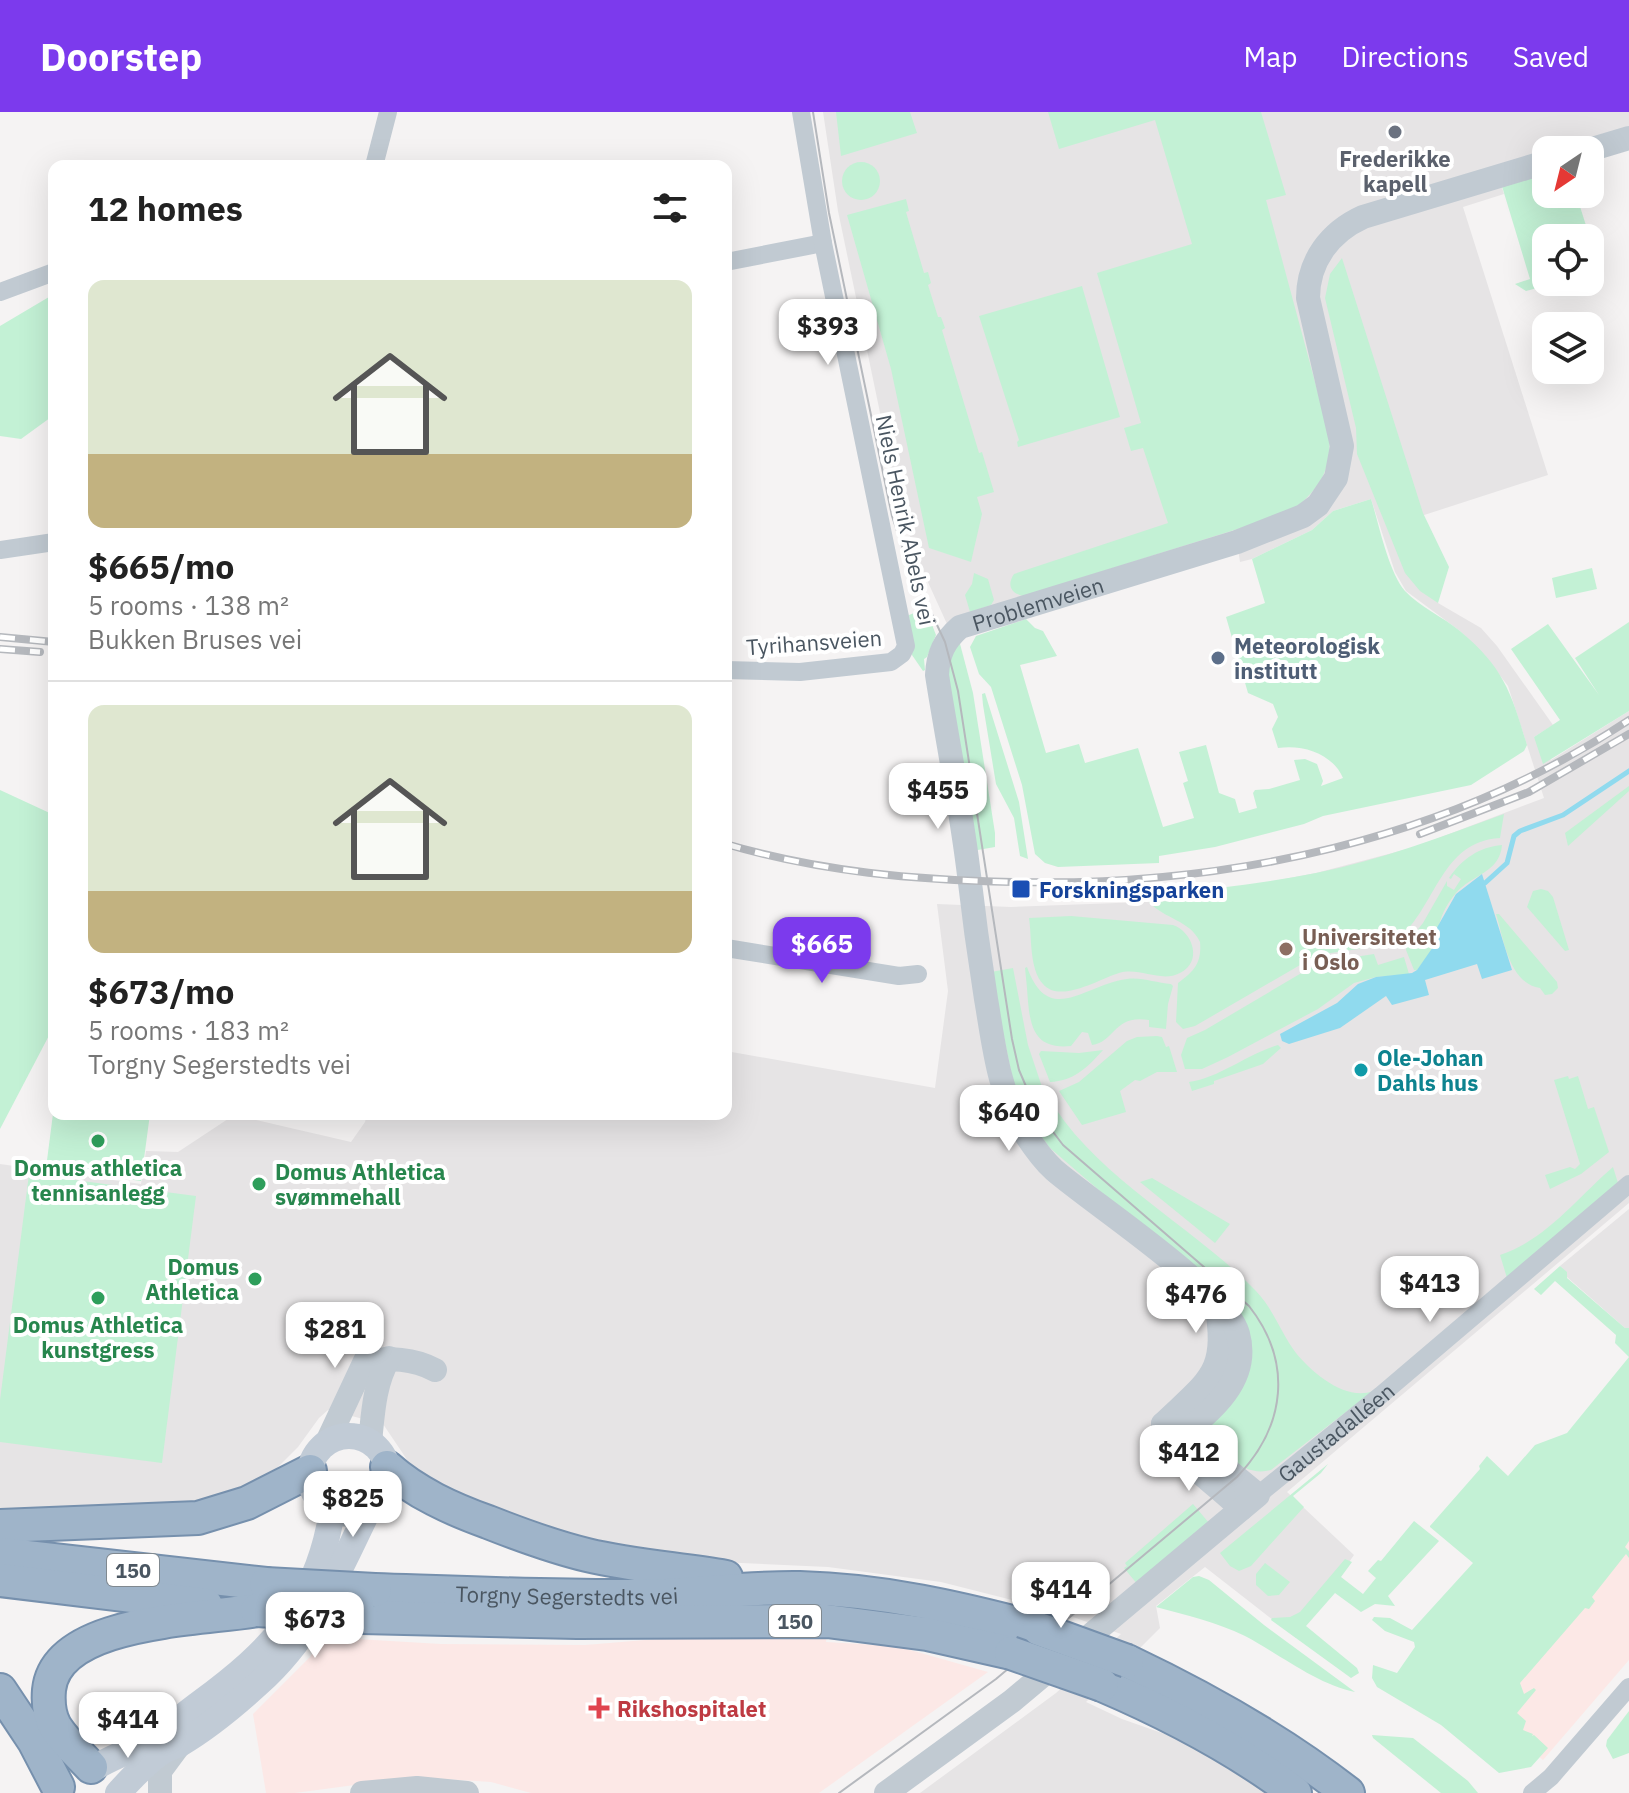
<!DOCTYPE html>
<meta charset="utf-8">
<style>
:root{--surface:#fff;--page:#f6f6f6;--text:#222;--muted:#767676;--line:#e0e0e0;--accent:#7c3aed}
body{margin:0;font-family:"IBM Plex Sans",sans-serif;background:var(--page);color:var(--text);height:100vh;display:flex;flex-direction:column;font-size:30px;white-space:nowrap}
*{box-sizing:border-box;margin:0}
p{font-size:26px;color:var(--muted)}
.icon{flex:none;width:44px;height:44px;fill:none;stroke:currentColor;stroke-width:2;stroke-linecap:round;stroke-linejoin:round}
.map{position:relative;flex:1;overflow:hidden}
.panel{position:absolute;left:48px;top:48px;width:684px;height:960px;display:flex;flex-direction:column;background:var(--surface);border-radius:16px;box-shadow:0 8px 32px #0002}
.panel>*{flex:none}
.needle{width:52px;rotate:215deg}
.tools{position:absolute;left:1532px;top:24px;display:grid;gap:16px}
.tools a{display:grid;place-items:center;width:72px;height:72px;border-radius:16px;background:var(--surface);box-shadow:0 8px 32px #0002;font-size:40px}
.price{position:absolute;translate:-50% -68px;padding:0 18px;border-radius:16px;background:#fff;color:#222;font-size:26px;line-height:52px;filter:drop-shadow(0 2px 4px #0008)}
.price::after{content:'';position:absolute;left:50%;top:48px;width:24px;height:18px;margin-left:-12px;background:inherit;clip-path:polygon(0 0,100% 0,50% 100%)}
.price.on{background:var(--accent);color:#fff}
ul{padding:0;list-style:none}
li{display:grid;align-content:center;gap:16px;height:424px;padding:0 40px}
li+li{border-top:2px solid var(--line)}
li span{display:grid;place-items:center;height:248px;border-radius:16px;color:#555}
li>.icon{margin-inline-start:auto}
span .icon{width:144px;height:144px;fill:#fffc;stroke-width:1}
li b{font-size:34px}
h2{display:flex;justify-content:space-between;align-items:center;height:96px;padding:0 40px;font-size:34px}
header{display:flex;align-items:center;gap:48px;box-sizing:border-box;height:112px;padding:0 40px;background:var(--accent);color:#fff}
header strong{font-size:38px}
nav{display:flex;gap:44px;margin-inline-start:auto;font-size:28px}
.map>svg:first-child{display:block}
.education{fill:#e6e4e5}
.medical{fill:#fce8e6}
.green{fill:#c3f1d5}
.water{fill:#90daee}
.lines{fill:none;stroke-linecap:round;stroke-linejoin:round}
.stream{stroke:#90daee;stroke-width:5}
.trunk-casing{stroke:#7690ad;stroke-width:36}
.minor{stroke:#c1cad2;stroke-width:18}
.tertiary{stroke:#c1cad2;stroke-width:24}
.secondary{stroke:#c1cbd6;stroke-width:26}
.trunk{stroke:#9fb4c9;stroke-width:32}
.tram{stroke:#b5b8bd;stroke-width:2}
.rail-casing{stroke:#b5b8bd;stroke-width:8}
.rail{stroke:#fff;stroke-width:5;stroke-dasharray:15;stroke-linecap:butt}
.trunk-bridge-casing{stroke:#7690ad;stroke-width:36;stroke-linecap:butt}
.trunk-bridge{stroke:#9fb4c9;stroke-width:32}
.worship-dot{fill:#6b7280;stroke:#fff;stroke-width:3}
.service-dot{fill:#5c6f8a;stroke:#fff;stroke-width:3}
.transit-dot{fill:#1a4fb4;stroke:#fff;stroke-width:3}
.education-dot{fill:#8d6e63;stroke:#fff;stroke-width:3}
.culture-dot{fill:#0f9aa8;stroke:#fff;stroke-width:3}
.leisure-dot{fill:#2e9e5b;stroke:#fff;stroke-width:3}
.health-dot{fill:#e0444e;stroke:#fff;stroke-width:3}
.labels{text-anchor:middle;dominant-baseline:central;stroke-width:8;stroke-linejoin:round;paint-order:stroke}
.shield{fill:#fff;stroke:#808990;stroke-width:2}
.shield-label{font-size:20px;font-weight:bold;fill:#4a5661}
.worship-label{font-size:22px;font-weight:bold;fill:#5b616d;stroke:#fff}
.street-label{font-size:22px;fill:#4a5661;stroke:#fff}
.service-label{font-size:22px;font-weight:bold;fill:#4e5e75;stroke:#fff;text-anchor:start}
.transit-label{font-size:22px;font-weight:bold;fill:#164399;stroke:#fff;text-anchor:start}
.education-label{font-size:22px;font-weight:bold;fill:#785e54;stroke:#fff;text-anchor:start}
.culture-label{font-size:22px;font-weight:bold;fill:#0d838f;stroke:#fff;text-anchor:start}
.leisure-label{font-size:22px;font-weight:bold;fill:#27864d;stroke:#fff}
.health-label{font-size:22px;font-weight:bold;fill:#be3a42;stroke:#fff;text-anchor:start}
</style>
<header>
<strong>Doorstep</strong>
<nav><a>Map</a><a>Directions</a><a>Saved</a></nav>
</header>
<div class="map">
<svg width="1629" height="1681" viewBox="0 0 1629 1681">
<rect width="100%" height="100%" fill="#f5f3f3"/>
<!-- education -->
<g class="education">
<polygon points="823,0 1629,0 1629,33 1590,38 1546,38 1546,59 1501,72 1504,82 1463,95 1548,363 1387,415 1438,491 1481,516 1497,534 1553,613 1534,625 1551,648 1629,599 1629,1091 1287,1380 1354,1443 1296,1526 1205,1455 1156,1494 1160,1516 1086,1590 1122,1607 1213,1639 1269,1681 920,1681 1056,1581 1121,1522 1059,1500 941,1470 828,1455 696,1449 579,1428 433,1374 414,1358 383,1312 328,1298 319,1306 298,1335 271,1362 240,1379 154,1397 0,1404 0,1052 141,1072 146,1039 178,1040 234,1003 351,1030 365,1010 367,1002 726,1002 726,939 935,976 948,879 937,792 1011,795 1170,789 1316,761 1415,735 1544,686 1508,574 1485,544 1460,519 1406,479 1395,460 1371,387 1333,399 1312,418 1252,447 1240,450 1237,431 952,523 917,446 898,387 838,99"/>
<polygon points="1629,1097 1629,1216 1625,1216 1567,1165 1566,1160 1560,1154"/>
</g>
<!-- medical -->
<g class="medical">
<polygon points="1629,1418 1629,1548 1543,1648 1513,1624 1507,1562"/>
<polygon points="827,1521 826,1530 896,1534 988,1560 819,1681 531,1681 491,1670 414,1665 295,1681 266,1681 253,1602 310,1545 323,1525 441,1532 585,1533 706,1523"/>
</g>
<!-- green -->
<g class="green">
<polygon points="836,0 910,0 917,21 841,44"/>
<path d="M1048,0H1261L1286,83L1266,88L1329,322C1332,361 1318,378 1289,401L1023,484C1010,481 1007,472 1014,462L1168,411L1143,336L1131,339L1124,316L1141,311L1097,161L1192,132L1155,8L1059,37Z"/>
<circle cx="861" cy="69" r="19"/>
<polygon points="1546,59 1546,82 1576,82 1590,126 1546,126 1546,140 1532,144 1541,175 1526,179 1515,172 1530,167 1501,71"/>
<polygon points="906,87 909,99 906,100 924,161 928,160 931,171 928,173 938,205 941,205 945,216 942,218 979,341 982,340 994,380 977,385 982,402 971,450 929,436 891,257 847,103"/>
<polygon points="1342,146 1423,401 1449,455 1438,491 1420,479 1405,461 1357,342 1356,316 1325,186 1330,162"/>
<polygon points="1082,174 1120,305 1018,335 1017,330 1019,328 979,204"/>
<polygon points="54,182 54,303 21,327 0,324 0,214"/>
<path d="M1371,387C1379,412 1388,459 1405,479C1420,495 1443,505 1460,519C1504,556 1511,580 1527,633L1524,639L1471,673L1323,704L1304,712L1215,735L1159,744V751L1058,755L1045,751L1035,742L1022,673L991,575L979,562L970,535L976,524L1026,507L1035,516L1043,519L1057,544L1020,553L1046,641L1079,632L1085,651L1138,636L1163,715L1194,706L1183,671L1188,669L1179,640L1206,633L1219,681L1235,687L1239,701L1257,696L1253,681L1255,678L1269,677L1300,668L1294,648L1305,647L1317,652L1323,669L1321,674L1343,666C1333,642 1303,632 1278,636L1272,617L1278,605L1273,592L1248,581L1226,505L1265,491L1252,447L1312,418L1333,399Z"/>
<polygon points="1592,456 1597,477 1556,486 1552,466"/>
<polygon points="974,461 988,467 994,488 991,493 970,500 965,483 972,472"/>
<polygon points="922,498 929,505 936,523 927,545 924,547 925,558 923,559 912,543 909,503"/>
<polygon points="1629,510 1629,599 1543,652 1534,625 1560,608 1511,537 1548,512 1599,583 1575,546"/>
<polygon points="959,528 973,581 995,721 995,735 972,739 946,556"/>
<polygon points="985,581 1019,690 1028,747 1020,744 1014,706 996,672 983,593 982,582"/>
<polygon points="1629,674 1629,679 1568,734 1565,721"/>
<polygon points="0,678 54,703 54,914 0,1017"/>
<path d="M1504,702L1500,726C1441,729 1436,795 1398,827L1396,823L1373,829L1372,835L1331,841L1307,849L1195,914L1183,917L1176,910L1178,871C1193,860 1202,852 1200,830C1190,808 1164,807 1149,790L1170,789L1169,782C1218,776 1267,771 1316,761C1380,748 1442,725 1504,702Z"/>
<path d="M1502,733C1500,761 1471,763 1456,781C1441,799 1440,810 1434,832C1431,841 1423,850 1417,858H1414L1406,838L1407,831L1423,811L1447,769V774L1454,778L1461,767L1454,762L1451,767L1449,766C1462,747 1479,735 1502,733Z"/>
<polygon points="1541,777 1548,779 1553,785 1569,838 1565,839 1527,795 1533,779"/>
<path d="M1496,802H1499L1557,870L1558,876L1552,882L1545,883L1540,876C1509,871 1504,828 1496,802Z"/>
<path d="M1071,804L1173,813C1193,820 1203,850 1180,861C1161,871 1140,855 1119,861C1099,867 1060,892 1043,872C1029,857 1032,825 1029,806Z"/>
<polygon points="1374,842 1378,853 1404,845 1409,862 1376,865 1354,871 1318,897 1228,945 1202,957 1185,957 1181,943 1187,926 1205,918 1310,856 1329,849"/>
<path d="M1027,855C1049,916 1085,872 1127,867C1142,865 1156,871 1171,872L1173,874L1168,892L1166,917L1149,915V908C1114,902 1116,929 1092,933L1088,921L1082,920L1071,934C1025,939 1030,900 1026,866L1025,856Z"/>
<polygon points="1013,856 1028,933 1042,975 1024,983 1022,977 1015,979 991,860"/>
<polygon points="1157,924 1162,925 1166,935 1169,934 1177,960 1157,960 1140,969 1135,968 1120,979 1126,1000 1082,1013 1059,979 1079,970 1127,929 1137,925"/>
<path d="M1278,933L1281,936L1263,952L1214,969V972L1192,979L1189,970C1221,965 1247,942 1278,933Z"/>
<path d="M1103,938C1086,957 1073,969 1050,970L1039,942L1041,939L1079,941Z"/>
<polygon points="1568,964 1569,967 1578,964 1588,997 1594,995 1609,1040 1581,1062 1550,1077 1545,1063 1570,1055 1575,1057 1580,1052 1554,968"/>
<path d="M1047,983C1094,1065 1191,1112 1256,1179C1274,1198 1281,1221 1296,1241C1313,1262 1346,1289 1373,1279L1271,1358C1245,1365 1228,1344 1209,1329L1211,1314L1232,1286L1246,1234L1115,1092L1050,1036L1024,1001L1030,998L1028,992Z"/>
<polygon points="54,994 54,1002 150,1002 141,1069 46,1056"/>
<path d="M1613,1055L1618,1071L1507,1166L1500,1143C1546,1128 1578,1085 1613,1055Z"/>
<polygon points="29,1062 196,1084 162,1351 0,1330 0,1288"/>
<polygon points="1152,1066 1230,1112 1215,1131 1140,1070"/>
<polygon points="1560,1154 1567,1160 1567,1166 1625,1216 1629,1216 1629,1429 1625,1435 1629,1439 1629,1446 1626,1442 1592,1485 1595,1489 1589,1497 1585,1496 1520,1571 1524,1582 1534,1576 1536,1578 1517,1601 1526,1609 1523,1618 1533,1622 1532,1624 1534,1623 1548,1636 1531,1655 1499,1661 1441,1613 1377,1575 1372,1566 1373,1553 1397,1561 1415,1535 1414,1530 1385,1519 1372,1508 1374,1505 1390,1506 1412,1518 1473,1451 1430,1415 1430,1414 1480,1357 1479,1354 1487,1344 1508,1364 1535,1333 1567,1321 1629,1245 1615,1231 1616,1223 1555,1169 1541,1183 1534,1177"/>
<polygon points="1328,1352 1321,1361 1293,1384 1304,1395 1251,1454 1239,1459 1230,1454 1220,1441"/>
<polygon points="1193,1392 1209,1411 1138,1473 1124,1456 1127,1454 1125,1451"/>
<polygon points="1414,1409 1439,1429 1388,1484 1395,1494 1375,1492 1361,1500 1335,1481 1306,1514 1357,1556 1359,1561 1351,1566 1271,1508 1272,1506 1290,1505 1300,1500 1345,1447 1352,1450 1341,1465 1363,1482 1376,1466 1368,1459 1378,1448 1381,1449"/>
<polygon points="1265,1451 1290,1470 1279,1483 1268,1484 1256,1473 1256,1462"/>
<path d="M1199,1464L1209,1468L1264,1513L1355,1580C1318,1573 1279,1542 1245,1524C1216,1510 1186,1503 1156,1495L1193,1465Z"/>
<polygon points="1629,1599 1629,1641 1613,1647 1606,1634 1607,1628"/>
<polygon points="1372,1623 1413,1626 1468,1669 1478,1681 1441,1681 1373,1626"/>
</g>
<!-- water -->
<polygon class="water" points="1482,762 1512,858 1482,867 1477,852 1425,868 1429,883 1392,893 1386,884 1340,916 1289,932 1282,929 1280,922 1337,891 1358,872 1376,865 1412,861 1417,858 1433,835 1430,828 1456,782"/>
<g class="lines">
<!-- stream -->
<polyline class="stream" points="1485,771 1507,751 1514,724 1520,719 1563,703 1629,659"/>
<defs>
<g id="trunk">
<path d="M387,1355C416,1381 452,1397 488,1410C521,1423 554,1435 587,1443C633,1454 680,1457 726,1465"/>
<polyline points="0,1414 198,1406 247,1391 310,1359"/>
<polyline points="0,1442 266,1472"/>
<polyline points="0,1468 206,1493"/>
<path id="s3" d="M375,1478C464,1481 553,1485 642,1484C695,1483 748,1475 800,1476C882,1478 960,1496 1039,1517"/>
<polyline points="362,1505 577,1510 827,1509 927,1522 1011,1541"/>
<path d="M1127,1549C1205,1586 1279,1627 1348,1681"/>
<path d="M1102,1573C1170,1602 1235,1636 1295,1681"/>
<polyline points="0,1578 34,1629 58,1675"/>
<path d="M91,1655C79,1642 64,1629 55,1614C49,1603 48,1590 49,1578C56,1507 203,1508 257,1498"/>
</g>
</defs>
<!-- trunk casing -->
<use href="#trunk" class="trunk-casing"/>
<!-- minor -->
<g class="minor">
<polyline points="374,54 388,0"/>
<polyline points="726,150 823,131"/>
<polyline points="0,180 54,160"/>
<polyline points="0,438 54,430"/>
<polyline points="726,558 800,560 891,550 902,542 906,534 823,131 801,0"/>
<polyline points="726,836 899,864 918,862"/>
<path id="s1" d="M1258,1383L1381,1283L1629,1072"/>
<polyline points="1532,1681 1551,1665 1629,1575"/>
</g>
<!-- tertiary -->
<g class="tertiary">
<polyline points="1589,38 1629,26"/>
<path d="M1163,1312C1211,1266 1228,1261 1216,1190"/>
<path d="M1164,1319C1170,1342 1222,1376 1241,1397"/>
<path d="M327,1330L365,1249C390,1246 413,1246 435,1258"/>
<path d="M370,1330C373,1302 374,1272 389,1246"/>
<path id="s2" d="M1169,1333C1203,1305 1252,1273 1238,1222C1227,1179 1093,1092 1054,1058C1042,1047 1033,1034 1024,1020C998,980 994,933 986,887C979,843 973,799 968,755C960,691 947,627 937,563C938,542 944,529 960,515L1237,430L1303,404L1318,393L1336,366L1342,334L1308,186C1308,149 1330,120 1363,105L1546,50"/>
<polyline points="160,1681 160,1659 180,1632"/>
<polyline points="362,1681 417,1676 467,1681"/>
<polyline points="886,1681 1012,1589 1258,1383 1183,1321 1174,1314 1163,1312"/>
</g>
<!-- secondary -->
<g class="secondary">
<circle cx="349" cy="1363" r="39"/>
<path d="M94,1656C110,1646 128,1640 144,1631C164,1620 181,1605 200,1591C272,1538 318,1491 332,1399"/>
<path d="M118,1681C132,1666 146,1650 163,1639C168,1636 174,1635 180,1632C207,1616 235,1593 258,1572C314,1522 337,1462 369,1397"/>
</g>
<!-- trunk -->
<use href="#trunk" class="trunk"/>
<!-- tram -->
<path class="tram" d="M813,0L829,101L892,404L907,449L945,530L958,579L1012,927L1019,958L1031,986L1044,1008L1063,1033L1249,1194C1293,1250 1286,1314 1237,1365L996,1567L839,1681"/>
<defs>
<g id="rail">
<polyline points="0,525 54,530"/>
<polyline points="0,537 40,540"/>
<polyline points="1420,722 1529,680 1629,622"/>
<path d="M726,732C820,760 916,768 1013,770C1228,775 1448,728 1629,608"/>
</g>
</defs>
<!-- rail casing -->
<use href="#rail" class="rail-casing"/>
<!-- rail -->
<use href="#rail" class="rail"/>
<defs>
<g id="trunk-bridge">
<polyline points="266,1472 375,1478"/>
<polyline points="257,1498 362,1505"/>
<polyline points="1039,1517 1127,1549"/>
<polyline points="1011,1541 1102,1573"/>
</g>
</defs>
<!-- trunk-bridge casing -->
<use href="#trunk-bridge" class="trunk-bridge-casing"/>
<!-- trunk-bridge -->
<use href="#trunk-bridge" class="trunk-bridge"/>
</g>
<!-- markers -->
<circle class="worship-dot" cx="1395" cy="20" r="8"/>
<circle class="service-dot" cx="1218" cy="546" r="8"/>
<rect class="transit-dot" x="1011" y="767" width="20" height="20" rx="4"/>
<circle class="education-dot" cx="1286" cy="837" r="8"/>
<circle class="culture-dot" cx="1361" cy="958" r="8"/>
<g class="leisure-dot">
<circle cx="98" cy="1029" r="8"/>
<circle cx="259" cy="1072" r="8"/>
<circle cx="255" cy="1167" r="8"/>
<circle cx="98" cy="1186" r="8"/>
</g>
<path class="health-dot" d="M595 1584h8v8h8v8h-8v8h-8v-8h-8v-8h8z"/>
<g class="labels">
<!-- shield labels -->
<g class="shield">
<rect x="107" y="1442" width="52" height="32" rx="6"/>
<rect x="769" y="1493" width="52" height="32" rx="6"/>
</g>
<g class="shield-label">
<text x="133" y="1458">150</text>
<text x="795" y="1509">150</text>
</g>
<!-- worship labels -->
<g class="worship-label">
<text x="1395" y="46">Frederikke<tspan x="1395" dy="25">kapell</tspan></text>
</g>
<!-- street labels -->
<g class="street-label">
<text transform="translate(906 408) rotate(78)">Niels Henrik Abels vei</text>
<text stroke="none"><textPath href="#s2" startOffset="1040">Problemveien</textPath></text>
<text transform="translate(814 530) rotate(-4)">Tyrihansveien</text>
<text stroke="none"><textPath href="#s1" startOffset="100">Gaustadalléen</textPath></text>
<text stroke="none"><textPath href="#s3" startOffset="192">Torgny Segerstedts vei</textPath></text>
</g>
<!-- service labels -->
<g class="service-label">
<text x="1234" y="533">Meteorologisk<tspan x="1234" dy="25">institutt</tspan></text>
</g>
<!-- transit labels -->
<g class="transit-label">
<text x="1039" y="777">Forskningsparken</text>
</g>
<!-- education labels -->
<g class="education-label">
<text x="1302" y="824">Universitetet<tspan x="1302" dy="25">i Oslo</tspan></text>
</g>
<!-- culture labels -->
<g class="culture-label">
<text x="1377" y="945">Ole-Johan<tspan x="1377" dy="25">Dahls hus</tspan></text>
</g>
<!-- leisure labels -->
<g class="leisure-label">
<text x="98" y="1055">Domus athletica<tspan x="98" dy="25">tennisanlegg</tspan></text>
<text x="275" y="1059" text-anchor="start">Domus Athletica<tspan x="275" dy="25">svømmehall</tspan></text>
<text x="239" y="1154" text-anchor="end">Domus<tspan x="239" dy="25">Athletica</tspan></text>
<text x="98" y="1212">Domus Athletica<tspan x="98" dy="25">kunstgress</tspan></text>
</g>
<!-- health labels -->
<g class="health-label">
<text x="617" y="1596">Rikshospitalet</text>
</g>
</g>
</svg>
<div class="tools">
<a><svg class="needle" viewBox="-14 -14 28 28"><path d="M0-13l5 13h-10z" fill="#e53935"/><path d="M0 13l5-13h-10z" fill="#767676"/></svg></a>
<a><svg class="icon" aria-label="locate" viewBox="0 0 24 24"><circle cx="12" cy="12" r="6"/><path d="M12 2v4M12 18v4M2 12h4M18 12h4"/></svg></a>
<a><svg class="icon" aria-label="layers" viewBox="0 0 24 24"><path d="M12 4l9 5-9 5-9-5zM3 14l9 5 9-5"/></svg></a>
</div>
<b class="price" style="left:828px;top:255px">$393</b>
<b class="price" style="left:938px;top:719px">$455</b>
<b class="price on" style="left:822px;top:873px">$665</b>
<b class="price" style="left:1009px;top:1041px">$640</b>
<b class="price" style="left:1430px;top:1212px">$413</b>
<b class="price" style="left:1196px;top:1223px">$476</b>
<b class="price" style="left:335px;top:1258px">$281</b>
<b class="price" style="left:1189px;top:1381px">$412</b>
<b class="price" style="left:353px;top:1427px">$825</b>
<b class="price" style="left:1061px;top:1518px">$414</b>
<b class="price" style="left:315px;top:1548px">$673</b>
<b class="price" style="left:128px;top:1648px">$414</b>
<section class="panel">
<h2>12 homes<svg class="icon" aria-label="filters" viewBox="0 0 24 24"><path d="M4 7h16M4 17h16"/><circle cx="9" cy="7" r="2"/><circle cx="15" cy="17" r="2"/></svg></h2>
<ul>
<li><span style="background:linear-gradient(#dfe7d0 70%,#c2b280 0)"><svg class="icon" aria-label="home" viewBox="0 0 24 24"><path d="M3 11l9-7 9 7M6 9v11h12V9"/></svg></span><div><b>$665/mo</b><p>5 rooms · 138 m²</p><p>Bukken Bruses vei</p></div></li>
<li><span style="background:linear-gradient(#dfe7d0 75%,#c2b280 0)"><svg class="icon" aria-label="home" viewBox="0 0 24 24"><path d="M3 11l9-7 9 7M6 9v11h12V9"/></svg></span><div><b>$673/mo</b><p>5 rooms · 183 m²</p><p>Torgny Segerstedts vei</p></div></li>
</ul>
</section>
</div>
